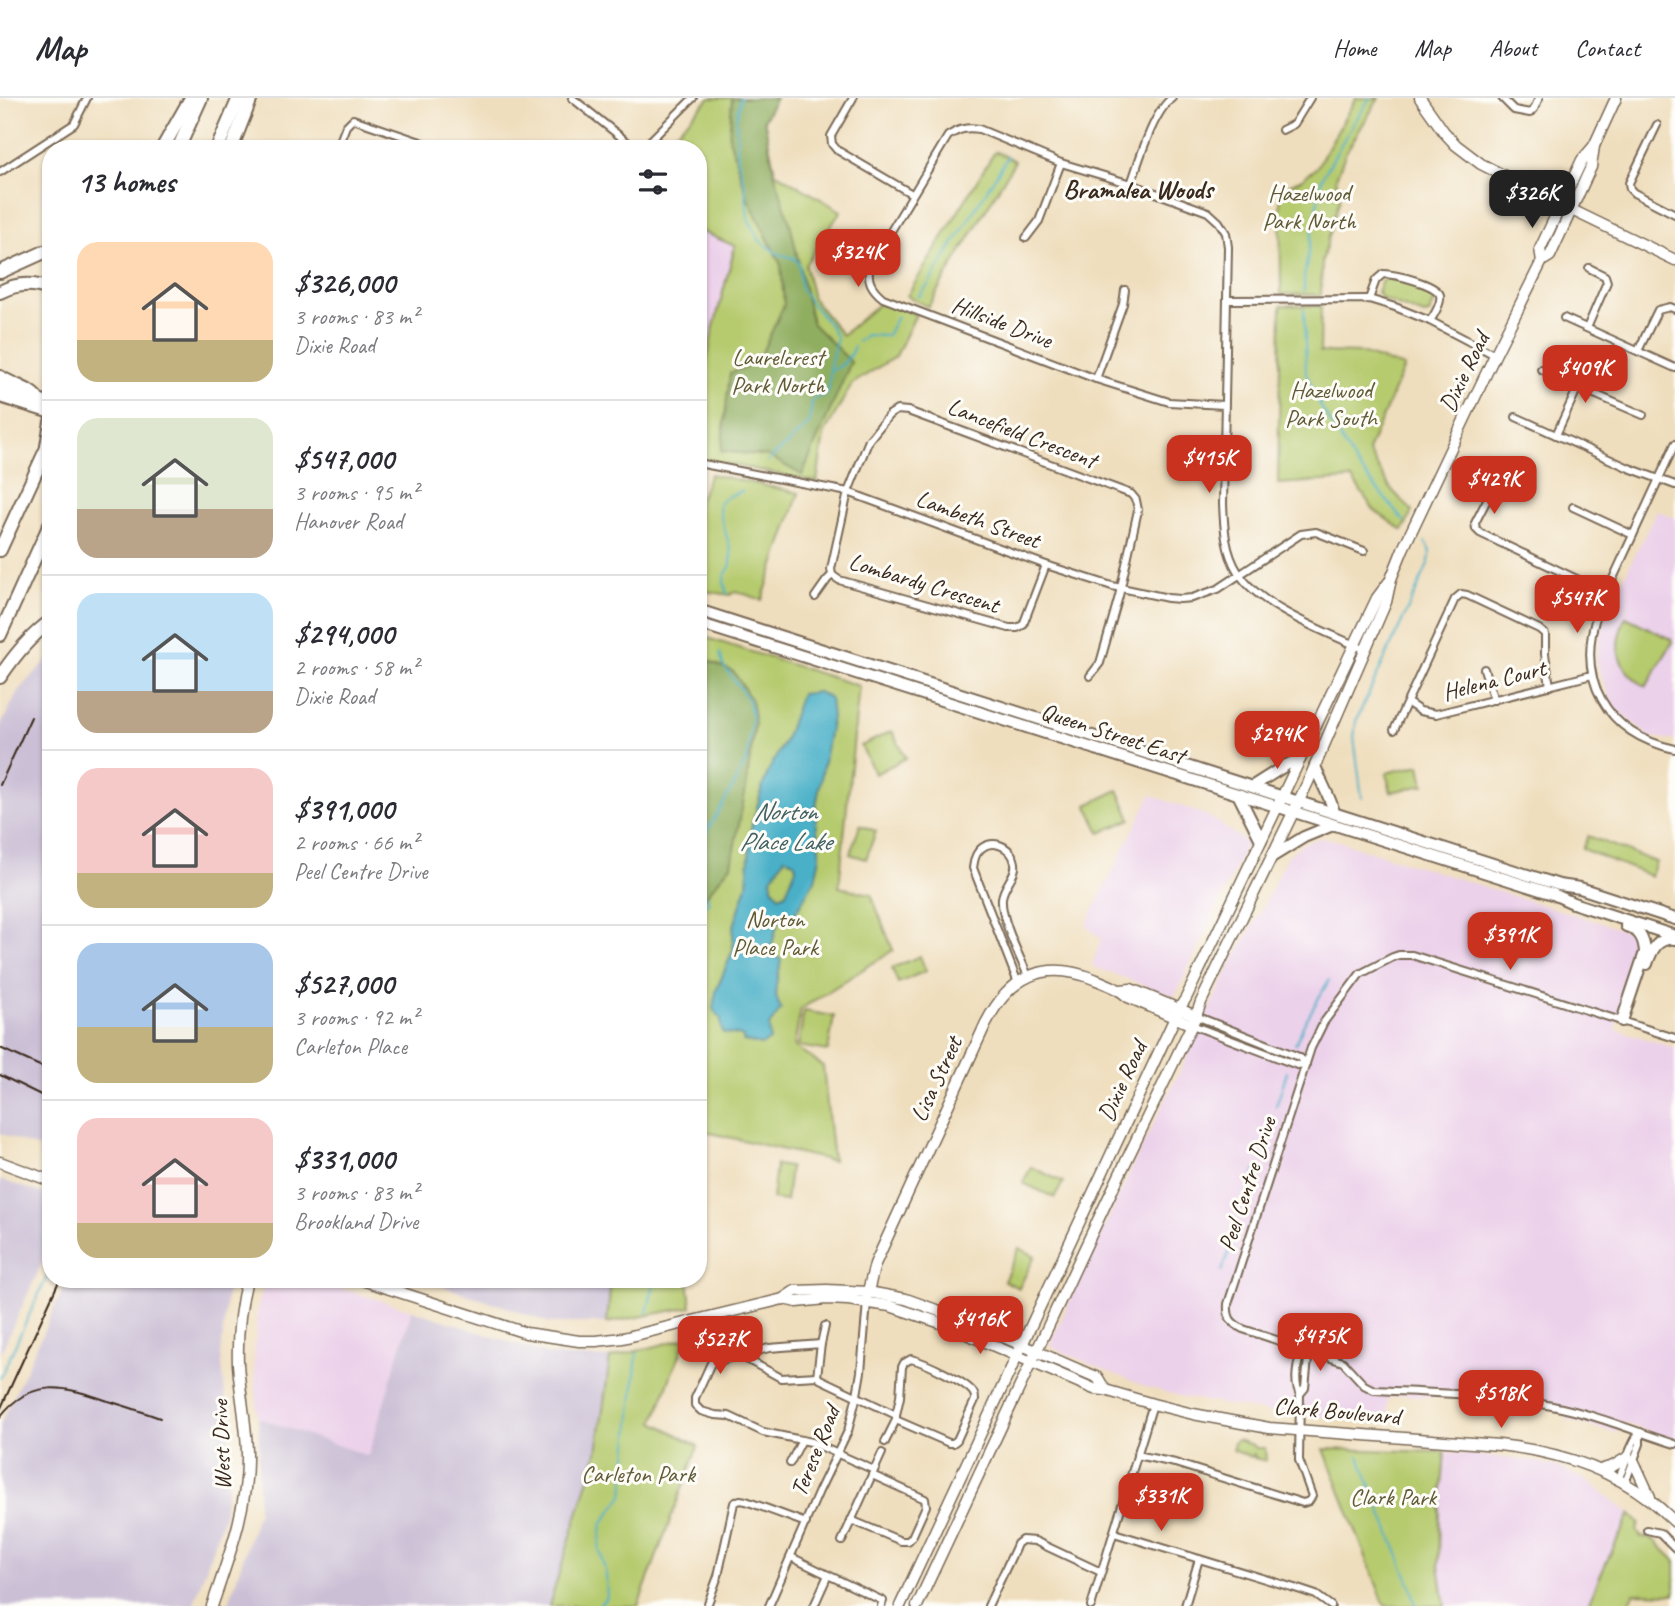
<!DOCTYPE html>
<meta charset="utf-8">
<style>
:root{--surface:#fff;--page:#f2f2f3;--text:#2b2b33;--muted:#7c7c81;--line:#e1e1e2;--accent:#c8321e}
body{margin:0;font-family:Caveat,sans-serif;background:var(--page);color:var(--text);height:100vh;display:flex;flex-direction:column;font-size:26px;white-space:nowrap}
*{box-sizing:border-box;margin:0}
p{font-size:23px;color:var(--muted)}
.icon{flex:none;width:38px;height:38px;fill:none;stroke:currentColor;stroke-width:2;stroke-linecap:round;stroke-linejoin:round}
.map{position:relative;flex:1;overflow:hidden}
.side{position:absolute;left:42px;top:42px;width:665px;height:1148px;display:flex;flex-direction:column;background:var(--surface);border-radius:28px;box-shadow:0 2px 5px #0004}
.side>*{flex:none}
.price{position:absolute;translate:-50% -60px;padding:0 16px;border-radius:14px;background:var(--accent);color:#fff;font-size:23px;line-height:46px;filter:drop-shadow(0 2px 4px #0008)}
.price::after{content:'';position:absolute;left:50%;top:42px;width:21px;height:16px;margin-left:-10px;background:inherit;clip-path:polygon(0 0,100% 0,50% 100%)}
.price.active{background:#222;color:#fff}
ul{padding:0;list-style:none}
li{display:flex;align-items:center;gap:21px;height:175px;padding:0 35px}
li+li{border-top:2px solid var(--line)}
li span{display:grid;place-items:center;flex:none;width:196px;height:140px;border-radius:21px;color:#555}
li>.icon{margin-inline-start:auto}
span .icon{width:84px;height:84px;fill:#fffc;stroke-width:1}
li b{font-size:30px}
h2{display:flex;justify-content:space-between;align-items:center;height:84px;padding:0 35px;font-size:30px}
header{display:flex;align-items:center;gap:42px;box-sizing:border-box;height:98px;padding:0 35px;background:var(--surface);border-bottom:2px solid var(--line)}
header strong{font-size:33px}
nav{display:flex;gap:38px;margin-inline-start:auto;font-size:24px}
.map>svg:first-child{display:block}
.built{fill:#ecd1ea}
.industrial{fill:#cbbfd5}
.green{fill:#b6ca6e;stroke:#787a46;stroke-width:2}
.forest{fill:#90ae61;stroke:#666c40;stroke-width:2}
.water{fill:#49b0c8;stroke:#426d73;stroke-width:2;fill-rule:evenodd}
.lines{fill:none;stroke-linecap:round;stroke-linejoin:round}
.stream{stroke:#49b0c8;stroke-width:2}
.street-casing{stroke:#7a6956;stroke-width:10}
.secondary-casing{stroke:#7a6956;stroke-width:13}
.primary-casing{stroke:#7a6956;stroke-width:14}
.highway-casing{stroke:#7a6956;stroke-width:16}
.street{stroke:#fff;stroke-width:6}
.secondary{stroke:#fff;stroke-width:10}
.primary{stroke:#fff;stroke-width:10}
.highway{stroke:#fff;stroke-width:12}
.rail{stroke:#3b2a1e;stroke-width:2}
.labels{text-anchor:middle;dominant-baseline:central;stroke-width:6;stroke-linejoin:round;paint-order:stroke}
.park-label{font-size:24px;fill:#605a36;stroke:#fdfcf7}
.street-label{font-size:24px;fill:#3b2a1e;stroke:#fdfcf7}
.neighbourhood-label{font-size:26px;font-weight:bold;fill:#3b2a1e;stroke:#fdfcf7}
.water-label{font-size:26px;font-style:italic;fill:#416062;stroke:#fdfcf7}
</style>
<header>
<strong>Map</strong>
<nav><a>Home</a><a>Map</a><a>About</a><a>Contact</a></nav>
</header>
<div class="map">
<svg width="1675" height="1508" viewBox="0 0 1675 1508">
<rect width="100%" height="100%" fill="#fdfcf7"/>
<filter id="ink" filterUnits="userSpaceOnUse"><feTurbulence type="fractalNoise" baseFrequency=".0143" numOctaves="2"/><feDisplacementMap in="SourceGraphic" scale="14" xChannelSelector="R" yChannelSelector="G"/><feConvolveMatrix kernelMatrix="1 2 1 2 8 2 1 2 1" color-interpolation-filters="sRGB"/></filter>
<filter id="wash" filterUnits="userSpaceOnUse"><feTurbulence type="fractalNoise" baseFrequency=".00686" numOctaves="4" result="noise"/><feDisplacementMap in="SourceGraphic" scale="28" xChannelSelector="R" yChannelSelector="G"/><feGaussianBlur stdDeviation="1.57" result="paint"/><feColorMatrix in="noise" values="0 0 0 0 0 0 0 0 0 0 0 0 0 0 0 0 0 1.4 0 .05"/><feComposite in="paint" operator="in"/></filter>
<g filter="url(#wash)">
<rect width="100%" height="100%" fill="#efdebd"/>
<!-- built -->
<g class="built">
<polygon points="698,132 736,148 712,236 698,307"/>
<polygon points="1657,412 1675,420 1675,642 1650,639 1613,609 1596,564 1604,520"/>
<polygon points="1151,697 1208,718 1247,745 1206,833 1176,896 1173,898 1092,868 1101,841 1086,827"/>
<polygon points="1320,740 1335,742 1623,832 1631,836 1637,843 1639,842 1641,851 1615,931 1675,950 1675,1342 1621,1324 1617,1335 1567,1322 1569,1316 1551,1311 1498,1304 1401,1297 1388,1300 1387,1323 1279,1316 1183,1299 1146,1289 1053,1250 1051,1247 1051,1244 1136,1061 1185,963 1229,870 1264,807 1287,759 1302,746"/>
<polygon points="265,1181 309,1181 412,1212 368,1359 258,1320 254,1264 257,1214"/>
<polygon points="1445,1354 1533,1363 1558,1369 1589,1384 1630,1416 1606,1465 1587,1508 1445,1508 1439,1467 1440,1411"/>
</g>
<!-- industrial -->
<g class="industrial">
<polygon points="51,558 51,1055 0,1035 0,629 18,593"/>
<polygon points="0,1082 51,1098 51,1146 0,1256"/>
<polygon points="68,1181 230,1181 226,1201 221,1256 230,1349 229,1375 224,1417 193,1508 0,1508 0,1327"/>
<polygon points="420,1181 611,1181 607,1225 550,1225 509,1210"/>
<polygon points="412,1212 549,1257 564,1259 610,1260 597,1355 549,1508 228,1508 258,1413 259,1335 258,1320 368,1358"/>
</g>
<!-- green -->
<g class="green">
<polygon points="710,0 765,0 771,7 764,22 775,74 841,113 805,167 813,201 842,237 881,204 916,216 896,258 852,286 824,336 817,384 698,360 698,307 712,236 735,148 698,132 698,51 659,51"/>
<polygon points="1356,0 1379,0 1346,54 1336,80 1340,100 1322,163 1321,197 1281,196 1280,91 1302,81 1317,69"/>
<polygon points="995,53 1015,63 928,209 907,198"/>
<polygon points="1386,180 1389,180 1431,193 1436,201 1429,216 1424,217 1382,201 1377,194 1381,184"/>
<polygon points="1281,207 1321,208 1320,254 1361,255 1404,269 1368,353 1391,391 1412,413 1403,433 1374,412 1352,381 1278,386"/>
<polygon points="710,376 799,395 762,502 736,493 730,497 698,492 698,406"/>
<path d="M1626,519L1671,541L1672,545L1646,589C1617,571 1611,549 1626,519Z"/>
<polygon points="698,537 859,588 839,789 871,796 893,852 801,911 794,948 823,968 833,1063 706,1034 698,1087"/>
<polygon points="892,633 906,660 875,676 861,648"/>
<polygon points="1420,667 1424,687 1391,694 1386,675"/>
<polygon points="1118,692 1131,721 1100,735 1087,707"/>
<polygon points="860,727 876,733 866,761 850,756"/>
<polygon points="1588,738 1656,764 1651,778 1582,751"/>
<polygon points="920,858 926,873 898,885 892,870"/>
<polygon points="804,913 834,918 828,953 798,948"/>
<polygon points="776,1067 790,1069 786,1103 772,1101"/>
<polygon points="1031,1069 1063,1084 1055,1100 1023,1085"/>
<polygon points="1019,1150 1035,1158 1019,1190 1004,1183"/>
<polygon points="611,1181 688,1181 691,1209 607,1225"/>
<polygon points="687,1240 672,1275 654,1324 698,1348 638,1508 549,1508 597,1355 610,1260"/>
<polygon points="1237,1342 1253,1347 1256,1350 1265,1350 1266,1363 1254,1360 1254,1357 1251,1359 1234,1353 1233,1351 1234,1344"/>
<polygon points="1324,1351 1445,1354 1440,1411 1439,1467 1445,1508 1385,1508"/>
<polygon points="1630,1416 1639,1425 1637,1433 1641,1439 1654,1442 1675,1462 1675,1496 1634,1495 1626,1508 1587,1508 1606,1465"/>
</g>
<!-- forest -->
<g class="forest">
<polygon points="732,0 776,0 764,21 774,74 790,125 812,225 851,264 802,377 768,358 721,353 730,275 757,265 784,207 781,167 748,101 729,40"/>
<polygon points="700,559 734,574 751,602 755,625 745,695 731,767 698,808 698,560"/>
</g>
<!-- water -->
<path class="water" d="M818,594L830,600L832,619L815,714L820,759L815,782L794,817L778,824L769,858H774L781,861C779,885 770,887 781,911L769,928L770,942L761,947L743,943V939L738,937L723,935L721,929V921L713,911L716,893L733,852V831L747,787L751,730L764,684L770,670L785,642L801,596ZM785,759L795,765L796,770L786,795L779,798L772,789V780Z"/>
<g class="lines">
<!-- stream -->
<g class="stream">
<polyline points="740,0 736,24 738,62 745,88 748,120 760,143 778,156 794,160 799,166 801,191 811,205 829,226 837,240 830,267 829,290 826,297 817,299 812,304 809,326 767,364"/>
<polyline points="1304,193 1304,180 1322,80 1348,34 1370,0"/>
<polyline points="918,199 928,187 1008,58"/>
<polyline points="1304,211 1306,275 1322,311 1356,366 1404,423"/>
<polyline points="858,244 866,237 884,238 887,237 897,219"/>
<path d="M831,272C843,269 849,260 854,249"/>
<polyline points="727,496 724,484 725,477 731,467 731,453 720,416 719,406 724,400 742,393"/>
<path d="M1362,700L1354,640L1356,623L1423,478C1428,465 1435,456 1425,444"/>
<polyline points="698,764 703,740 734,687 747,661 752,619 748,601 723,567 720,555"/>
<polyline points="698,786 700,789 699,795 707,798 709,804 698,812"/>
<polyline points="698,820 703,827 698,832"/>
<polyline points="1295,946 1304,926 1329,882"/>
<polyline points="39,1004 51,1013"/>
<polyline points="1276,1008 1287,974"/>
<polyline points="1245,1105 1256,1071"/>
<polyline points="1222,1173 1238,1129"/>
<polyline points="647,1215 655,1181"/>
<polyline points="0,1280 51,1170"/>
<polyline points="1359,1358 1412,1491 1415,1508"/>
<polyline points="598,1508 607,1499 606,1476 599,1450 602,1426 623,1397 637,1255"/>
</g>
</g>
</g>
<g filter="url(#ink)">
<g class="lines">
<defs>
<g id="street">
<polyline points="572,0 636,51"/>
<polyline points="853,0 831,38 832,46 837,52 912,96"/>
<polyline points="1502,0 1514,12 1530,15 1534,11 1539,0"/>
<polyline points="1657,27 1629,85 1630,91 1634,95 1675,116"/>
<polyline points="1282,32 1294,26 1310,0"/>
<polyline points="337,51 346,28 353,21 441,51"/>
<polyline points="642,51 693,0"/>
<polyline points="0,74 74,26 87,0"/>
<path d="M1131,86C1139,63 1153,14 1172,0"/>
<polyline points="1026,140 1039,123 1061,65"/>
<path d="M1369,201L1376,182L1383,176C1395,176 1436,186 1440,197C1442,205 1434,217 1430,223"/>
<polyline points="1228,202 1369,201 1395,209 1430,223 1495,257"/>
<polyline points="1564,220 1675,270"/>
<polyline points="1587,230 1607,184 1605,178 1589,170"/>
<polyline points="1638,253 1658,212 1670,209 1675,211"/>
<polyline points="1541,271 1578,289 1643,317"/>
<polyline points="1096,281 1123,206 1125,192"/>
<path d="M1224,307L1169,304L1096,281L883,200C872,191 866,182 870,168L948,38C959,31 966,29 979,31L1061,65L1131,86L1208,114L1219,124L1226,135L1228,149L1223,406C1224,429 1225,454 1238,474C1260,510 1328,535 1366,552"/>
<polyline points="1516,319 1629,370 1675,387"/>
<polyline points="1556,337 1578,289"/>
<path d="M1675,346L1598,513C1575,580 1605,636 1675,651"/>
<polyline points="698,365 848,394 1046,467 1112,488 1168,500 1180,501 1192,500 1218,491 1301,436 1316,434 1364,453"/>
<polyline points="1493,390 1507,396 1510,395 1514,386 1513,380 1504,375 1500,375 1497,378 1493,390 1475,425 1476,431 1480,435 1606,495"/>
<polyline points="1573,409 1633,437"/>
<polyline points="1046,467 1023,527 1017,530 1009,530 839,482 832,477 831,471 848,394 869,342 889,317 897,312 908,313 1131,396 1136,402 1138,412 1119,498 1100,565 1090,578"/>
<polyline points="815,499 827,482 832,477"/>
<polyline points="1484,571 1494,602"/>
<polyline points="1408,605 1420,613 1436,616 1592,577"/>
<polyline points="1394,632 1455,501 1461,496 1467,497 1539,531 1545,536 1545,556 1550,588"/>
<path d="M1018,885L973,770C974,765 974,759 978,754C989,739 1012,747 1015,765C1017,777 1004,786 1002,800C1000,820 1020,859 1028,878"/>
<polyline points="1196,918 1299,959 1306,966"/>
<polyline points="1192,927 1297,967 1306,966"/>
<path d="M1675,940L1412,857H1399L1393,859L1360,876L1324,924L1311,950L1228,1206C1227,1220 1231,1225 1243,1231L1343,1264L1364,1287L1374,1292C1433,1295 1494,1296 1552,1308C1594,1316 1634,1333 1675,1346"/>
<polyline points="821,1246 825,1228"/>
<polyline points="741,1258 781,1280 817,1278"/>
<polyline points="1300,1296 1305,1290 1308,1261 1303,1252"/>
<polyline points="885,1344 896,1322"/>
<path d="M1137,1357L1175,1365L1303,1405L1309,1403L1312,1398L1299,1362L1300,1296C1293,1285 1297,1263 1303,1252"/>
<polyline points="790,1365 802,1342"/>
<path d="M874,1372L811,1344L763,1334L729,1318L715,1317L701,1313L695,1307V1300L711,1265L769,1250L821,1246L817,1278L820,1281L896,1317L900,1299L902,1269L904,1265L911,1261C924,1264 969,1285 974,1296C975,1298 975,1300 975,1302L957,1342L953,1345H949L896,1322V1317"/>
<path d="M1618,1381C1627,1365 1629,1347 1640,1334"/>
<polyline points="1625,1385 1640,1346 1640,1334"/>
<polyline points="851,1422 901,1443 908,1443 912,1439 926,1408 925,1401 872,1377"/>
<polyline points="1647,1432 1660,1435 1675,1450"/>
<polyline points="1114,1435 1301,1492 1316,1497 1331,1508"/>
<polyline points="842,1443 882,1355"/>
<polyline points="791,1459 828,1477 814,1508"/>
<polyline points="828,1477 883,1503 881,1508"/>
<polyline points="707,1508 718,1478 734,1405 740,1402 746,1403 806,1425"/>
<polyline points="769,1508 819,1393 848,1333 857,1297 861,1274 867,1204"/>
<polyline points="988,1508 1015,1451 1017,1446 1022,1442 1035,1443 1101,1474"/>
<polyline points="1091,1508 1153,1306"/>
<polyline points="1185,1508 1199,1461"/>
</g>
<g id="secondary">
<polyline points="1420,0 1444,34 1456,47 1481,66 1578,115 1675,162"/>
<polyline points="1542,163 1540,151 1582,62 1594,48 1616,0"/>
<polyline points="1120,892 1131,891 1196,918"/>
<polyline points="0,1064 51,1083"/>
<polyline points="359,1181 526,1235 579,1243 596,1243 623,1240 783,1201 795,1193 827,1192 868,1194 906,1201 964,1222 1098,1280 1105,1292"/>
<path d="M867,1197L875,1166L986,925C1010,878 1044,861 1094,881C1107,886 1118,890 1128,899L1192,927"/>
<path d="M783,1201L797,1204L826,1201L848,1202L890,1208L941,1225L1094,1291L1105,1292L1153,1306L1193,1316L1269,1330L1499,1347C1553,1353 1606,1368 1650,1402C1659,1409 1667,1417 1675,1424"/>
<polyline points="1634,1364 1650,1399"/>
<polyline points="1600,1372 1613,1368 1628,1359"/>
<path d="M212,1508C229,1458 248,1410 247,1357C247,1327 240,1297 238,1266C237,1238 240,1209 247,1181"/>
<polyline points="900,1508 1179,911 1186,900 1377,500 1389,484"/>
<polyline points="917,1508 1106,1105 1196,918 1201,904 1308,684 1386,504 1391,481 1403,451 1495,257 1542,163 1550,158 1591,69 1594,48"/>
</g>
<g id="primary">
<polyline points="0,290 51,306"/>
<polyline points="0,299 51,315"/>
<polyline points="698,512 1559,787 1580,790 1675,821"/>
<polyline points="698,525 1553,796 1573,805 1675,838"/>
<path d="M1315,668C1321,685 1330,698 1334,714"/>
<polyline points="1253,688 1286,667 1300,661"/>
<polyline points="1238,696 1261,742"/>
<polyline points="1273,758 1304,739 1333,727"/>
<path d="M1647,866C1652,851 1658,839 1675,841"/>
<path d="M1622,923L1645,854C1644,840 1639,832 1626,828"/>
</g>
<g id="highway">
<polyline points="162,51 191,0"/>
<polyline points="178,51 201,0"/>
<polyline points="217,51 239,0"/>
<polyline points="231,51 251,0"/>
<polyline points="0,174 51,151"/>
<path d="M0,194C17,185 33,184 51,192"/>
<path d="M0,279C12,287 32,291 38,302"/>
<polyline points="47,348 51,324"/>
<polyline points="0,452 51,341"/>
<polyline points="0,537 51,424"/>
<path d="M0,579C14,558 30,538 51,523"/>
</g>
</defs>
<!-- street casing -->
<use href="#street" class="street-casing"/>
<!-- secondary casing -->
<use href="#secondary" class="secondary-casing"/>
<!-- primary casing -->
<use href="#primary" class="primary-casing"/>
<!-- highway casing -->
<use href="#highway" class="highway-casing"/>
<!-- street -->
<use href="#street" class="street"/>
<!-- secondary -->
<use href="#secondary" class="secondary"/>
<!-- primary -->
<use href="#primary" class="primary"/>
<!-- highway -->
<use href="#highway" class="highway"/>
<!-- rail -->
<g class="rail">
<polyline points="0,687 31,619"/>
<polyline points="0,950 51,973"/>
<polyline points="0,977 51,1002"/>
<polyline points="0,1312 60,1181"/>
<path d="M0,1319C31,1278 67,1289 108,1303C126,1308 143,1314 160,1320"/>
</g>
</g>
</g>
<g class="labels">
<!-- park labels -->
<g class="park-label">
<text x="1309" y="95">Hazelwood<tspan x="1309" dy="28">Park North</tspan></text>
<text x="778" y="259">Laurelcrest<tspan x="778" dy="28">Park North</tspan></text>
<text x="1331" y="292">Hazelwood<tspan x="1331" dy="28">Park South</tspan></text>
<text x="775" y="821">Norton<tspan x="775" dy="28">Place Park</tspan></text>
<text x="638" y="1376">Carleton Park</text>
<text x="1393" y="1399">Clark Park</text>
</g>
<!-- street labels -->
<g class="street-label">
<text transform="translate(1002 224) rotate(21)">Hillside Drive</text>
<text transform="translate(1464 274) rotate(-64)">Dixie Road</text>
<text transform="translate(1022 335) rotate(21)">Lancefield Crescent</text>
<text transform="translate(978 421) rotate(20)">Lambeth Street</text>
<text transform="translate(924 485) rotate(17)">Lombardy Crescent</text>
<text transform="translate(1494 582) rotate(-14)">Helena Court</text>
<text transform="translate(1113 635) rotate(18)">Queen Street East</text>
<text transform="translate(936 981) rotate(-65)">Lisa Street</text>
<text transform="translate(1122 983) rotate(-65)">Dixie Road</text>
<text transform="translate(1247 1086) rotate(-72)">Peel Centre Drive</text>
<text transform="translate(1337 1313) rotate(5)">Clark Boulevard</text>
<text transform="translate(221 1347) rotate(-92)">West Drive</text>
<text transform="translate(815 1353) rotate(-68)">Terese Road</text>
</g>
<!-- neighbourhood labels -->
<g class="neighbourhood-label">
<text x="1138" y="91">Bramalea Woods</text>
</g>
<!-- water labels -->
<g class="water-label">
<text x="785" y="713">Norton<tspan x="785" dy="30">Place Lake</tspan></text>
</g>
</g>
</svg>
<b class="price active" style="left:1532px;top:132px">$326K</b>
<b class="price" style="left:858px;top:191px">$324K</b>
<b class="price" style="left:1585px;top:307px">$409K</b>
<b class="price" style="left:1209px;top:397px">$415K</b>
<b class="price" style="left:1494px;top:418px">$429K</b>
<b class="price" style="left:1577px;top:537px">$547K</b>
<b class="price" style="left:1277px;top:673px">$294K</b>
<b class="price" style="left:1510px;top:874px">$391K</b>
<b class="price" style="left:980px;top:1258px">$416K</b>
<b class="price" style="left:1320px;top:1275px">$475K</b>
<b class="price" style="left:720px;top:1278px">$527K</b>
<b class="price" style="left:1501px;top:1332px">$518K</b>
<b class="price" style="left:1161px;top:1435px">$331K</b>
<section class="side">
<h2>13 homes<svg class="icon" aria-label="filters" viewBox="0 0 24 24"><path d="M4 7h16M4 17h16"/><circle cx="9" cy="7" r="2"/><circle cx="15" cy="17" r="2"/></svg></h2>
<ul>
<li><span style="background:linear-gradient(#ffd9b3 70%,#c2b280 0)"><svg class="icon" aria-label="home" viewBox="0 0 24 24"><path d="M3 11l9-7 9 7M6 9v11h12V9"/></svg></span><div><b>$326,000</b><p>3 rooms · 83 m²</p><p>Dixie Road</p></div></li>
<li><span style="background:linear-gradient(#dfe7d0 65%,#b9a48a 0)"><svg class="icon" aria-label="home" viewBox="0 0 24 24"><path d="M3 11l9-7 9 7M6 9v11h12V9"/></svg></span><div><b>$547,000</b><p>3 rooms · 95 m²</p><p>Hanover Road</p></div></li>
<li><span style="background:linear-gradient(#bfe0f5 70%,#b9a48a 0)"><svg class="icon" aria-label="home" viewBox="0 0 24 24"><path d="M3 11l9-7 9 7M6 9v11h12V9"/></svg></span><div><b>$294,000</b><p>2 rooms · 58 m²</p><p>Dixie Road</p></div></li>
<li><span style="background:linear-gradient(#f6c9c9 75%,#c2b280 0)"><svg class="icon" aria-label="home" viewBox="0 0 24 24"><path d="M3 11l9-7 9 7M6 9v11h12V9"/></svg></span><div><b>$391,000</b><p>2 rooms · 66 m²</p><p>Peel Centre Drive</p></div></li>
<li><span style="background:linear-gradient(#a9c7e8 60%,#c2b280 0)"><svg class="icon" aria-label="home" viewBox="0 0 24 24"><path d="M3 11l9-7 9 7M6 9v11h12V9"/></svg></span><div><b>$527,000</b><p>3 rooms · 92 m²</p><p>Carleton Place</p></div></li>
<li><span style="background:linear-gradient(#f6c9c9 75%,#c2b280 0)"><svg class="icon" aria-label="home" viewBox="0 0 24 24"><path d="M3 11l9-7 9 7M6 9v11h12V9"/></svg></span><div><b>$331,000</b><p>3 rooms · 83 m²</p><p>Brookland Drive</p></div></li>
</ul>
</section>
</div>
